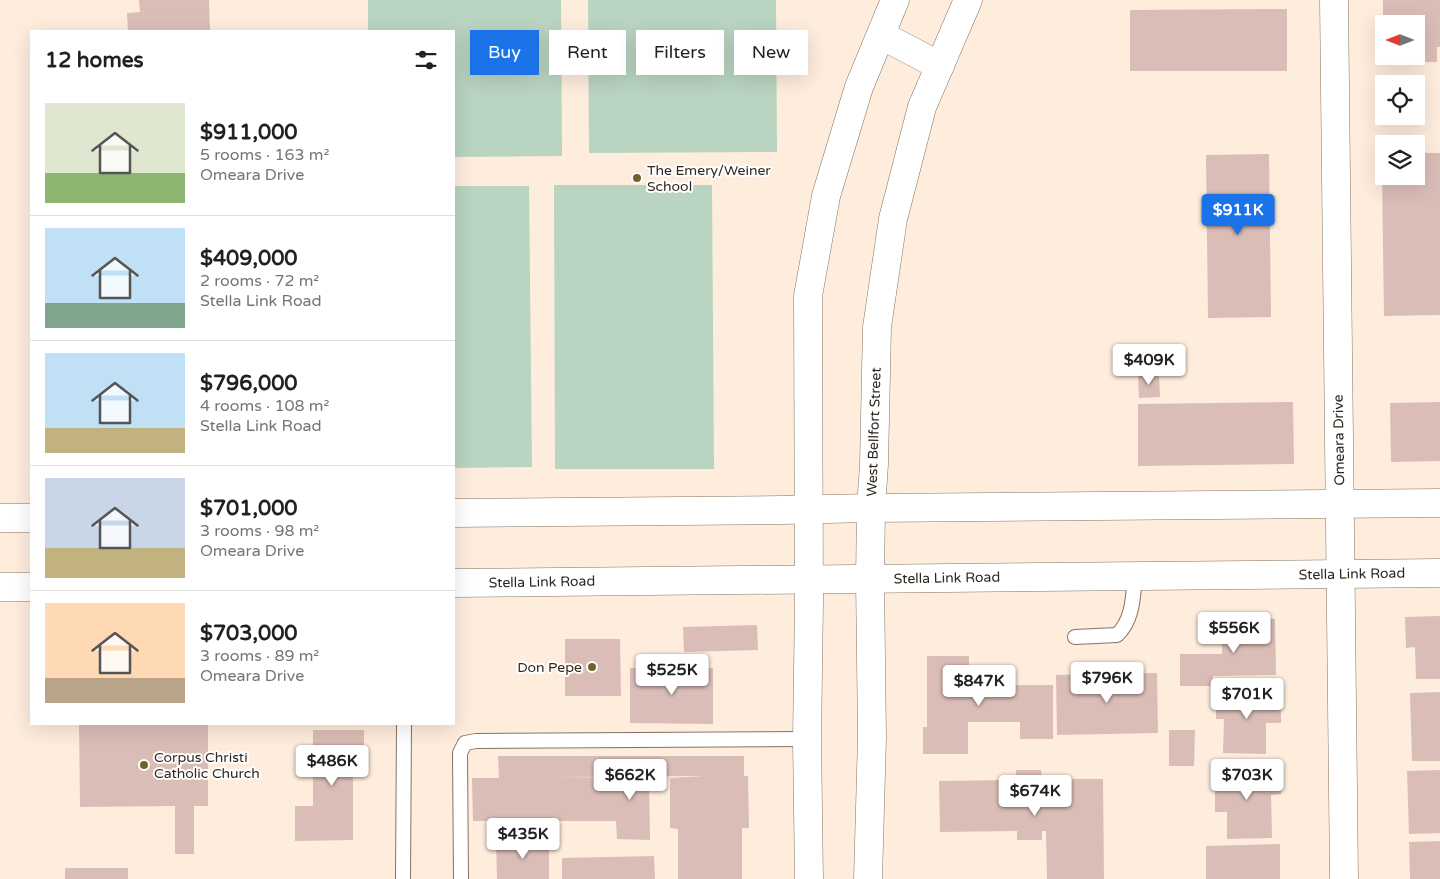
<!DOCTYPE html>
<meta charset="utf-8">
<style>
:root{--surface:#fff;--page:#f6f6f6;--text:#202124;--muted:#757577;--line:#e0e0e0;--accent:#1a73e8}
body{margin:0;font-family:"Varela Round",sans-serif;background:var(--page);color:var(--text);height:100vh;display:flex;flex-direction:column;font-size:19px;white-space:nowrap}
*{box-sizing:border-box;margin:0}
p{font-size:16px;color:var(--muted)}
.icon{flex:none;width:28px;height:28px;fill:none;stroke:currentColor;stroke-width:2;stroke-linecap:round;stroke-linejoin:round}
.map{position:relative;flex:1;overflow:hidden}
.panel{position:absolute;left:30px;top:30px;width:425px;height:695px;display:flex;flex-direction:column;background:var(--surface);border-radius:0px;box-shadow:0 5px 20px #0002}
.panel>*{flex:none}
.top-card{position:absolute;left:470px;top:30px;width:475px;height:45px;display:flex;gap:10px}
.needle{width:32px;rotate:270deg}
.buttons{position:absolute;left:1375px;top:15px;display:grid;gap:10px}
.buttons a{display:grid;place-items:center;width:50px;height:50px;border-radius:0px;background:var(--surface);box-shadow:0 5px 20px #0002;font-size:25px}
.price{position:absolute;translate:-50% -42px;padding:0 11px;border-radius:5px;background:#fff;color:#222;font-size:16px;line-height:32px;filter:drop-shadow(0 1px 2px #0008)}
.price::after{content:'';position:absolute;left:50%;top:30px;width:15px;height:11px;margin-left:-8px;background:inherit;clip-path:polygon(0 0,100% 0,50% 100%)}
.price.selected{background:var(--accent);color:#fff}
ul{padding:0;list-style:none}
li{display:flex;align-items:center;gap:15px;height:125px;padding:0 15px}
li+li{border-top:1px solid var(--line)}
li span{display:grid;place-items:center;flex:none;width:140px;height:100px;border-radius:0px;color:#555}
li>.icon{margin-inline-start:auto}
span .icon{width:60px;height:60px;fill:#fffc;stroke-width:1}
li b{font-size:21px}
h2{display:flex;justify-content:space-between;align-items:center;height:60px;padding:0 15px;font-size:21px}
.pill{padding:0 18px;border-radius:0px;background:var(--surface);box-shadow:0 5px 20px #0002;font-size:18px;line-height:45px}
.pill.selected{background:var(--accent);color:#fff}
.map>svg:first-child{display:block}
.green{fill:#b9d4c0}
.building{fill:#dbbdb7}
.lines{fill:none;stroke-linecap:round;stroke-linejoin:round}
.lane-casing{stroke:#867361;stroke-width:16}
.street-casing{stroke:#867361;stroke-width:29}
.secondary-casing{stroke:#867361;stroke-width:29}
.lane{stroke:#fff;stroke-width:14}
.street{stroke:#fff;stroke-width:28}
.secondary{stroke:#fff;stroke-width:28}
.poi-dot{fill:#70602e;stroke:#fff;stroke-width:2}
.labels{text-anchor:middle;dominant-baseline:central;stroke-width:4;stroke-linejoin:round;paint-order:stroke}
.poi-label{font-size:14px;fill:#2f271f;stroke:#fff;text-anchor:start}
.street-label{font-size:14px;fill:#2f271f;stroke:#fff}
</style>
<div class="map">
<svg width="1440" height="879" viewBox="0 0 1440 879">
<rect width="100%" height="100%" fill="#feecdd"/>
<!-- green -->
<g class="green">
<polygon points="368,0 561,0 562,156 454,157 454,31 368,31"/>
<polygon points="588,0 776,0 777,152 589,153"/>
<polygon points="554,185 712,185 714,469 555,469"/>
<polygon points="454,186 529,186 532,467 454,468"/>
</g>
<!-- building -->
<g class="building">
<polygon points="139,0 209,0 210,31 128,31 127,13 140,12"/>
<polygon points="1383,0 1440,0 1440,47 1437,47 1437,62 1383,63 1383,56 1416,56 1416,24 1383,24"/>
<polygon points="1287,9 1287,71 1130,71 1130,10"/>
<polygon points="1416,153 1440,153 1440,315 1384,316 1382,176 1416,176"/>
<polygon points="1269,154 1271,317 1208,318 1206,155"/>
<rect x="1382" y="154" width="2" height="22"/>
<polygon points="1159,375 1160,397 1139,398 1138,376"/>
<polygon points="1293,402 1294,464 1138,466 1138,404"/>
<polygon points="1440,402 1440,461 1391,462 1390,403"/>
<polygon points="1440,616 1440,679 1416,679 1415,647 1406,648 1405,617"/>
<polygon points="1275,619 1276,675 1213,676 1214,686 1180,686 1180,654 1222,654 1222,620"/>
<polygon points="757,625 758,650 684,652 683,627"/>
<polygon points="565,639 620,639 621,696 565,696"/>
<polygon points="927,656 969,656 969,685 1053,685 1053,739 1020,739 1020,722 968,722 968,754 923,754 923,727 927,727"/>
<polygon points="630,668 713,668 713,724 630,723"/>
<polygon points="1157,673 1158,733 1057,735 1056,675"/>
<polygon points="1216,691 1281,693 1281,723 1266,723 1266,754 1223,753 1224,719 1216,719"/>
<polygon points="1440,692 1440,761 1412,761 1410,693"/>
<polygon points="79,724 208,724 208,806 194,806 194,854 175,854 175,806 80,807"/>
<polygon points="313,730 364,730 364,774 353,774 353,840 295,841 295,806 313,806"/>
<polygon points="1169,730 1195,730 1194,766 1169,766"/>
<polygon points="498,756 744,756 744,776 748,776 749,828 742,828 742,879 678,879 678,829 670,828 670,778 704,776 556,777 649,778 650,840 617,839 616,821 473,821 472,778 499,778"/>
<polygon points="1016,770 1041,770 1042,779 1103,779 1104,879 1047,879 1046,831 1042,831 1042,840 1017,840 1017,831 940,832 939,781 1016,780"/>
<polygon points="1281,770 1281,794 1271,795 1272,838 1227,839 1227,812 1215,812 1215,771"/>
<polygon points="1440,770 1440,833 1409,834 1407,771"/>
<polygon points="1440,841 1440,879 1410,879 1409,842"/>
<polygon points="496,842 549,842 549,879 497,879"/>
<polygon points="1280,844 1280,879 1206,879 1206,846"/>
<polygon points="654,856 655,879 562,879 562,858"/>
<rect x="65" y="868" width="63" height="11"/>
</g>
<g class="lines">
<defs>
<g id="lane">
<path d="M1075,637L1117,635C1133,620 1133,597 1135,576"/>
<polyline points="403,879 404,724"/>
<polyline points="461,879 460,753 465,743 476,741 807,739"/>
</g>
<polyline id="street" points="1334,0 1344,879"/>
<g id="secondary">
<polyline points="881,35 940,66"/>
<polyline points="454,513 782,510 871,508 1440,503"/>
<polyline points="0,518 31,518"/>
<polyline points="454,583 1440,573"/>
<polyline points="0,587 31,587"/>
<polyline points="809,879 807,739 809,602 808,296 826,196 859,87 895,0"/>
<polyline points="868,879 872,737 870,579 871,508 874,464 877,327 893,219 922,107 968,0"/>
</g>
</defs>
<!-- lane casing -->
<use href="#lane" class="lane-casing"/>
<!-- street casing -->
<use href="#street" class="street-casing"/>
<!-- secondary casing -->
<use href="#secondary" class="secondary-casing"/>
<!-- lane -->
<use href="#lane" class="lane"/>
<!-- street -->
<use href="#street" class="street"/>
<!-- secondary -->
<use href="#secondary" class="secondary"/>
</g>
<!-- markers -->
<g class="poi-dot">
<circle cx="637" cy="178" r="5"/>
<circle cx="592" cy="667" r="5"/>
<circle cx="144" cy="765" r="5"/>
</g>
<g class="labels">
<!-- poi labels -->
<g class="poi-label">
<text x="647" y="170">The Emery/Weiner<tspan x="647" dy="16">School</tspan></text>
<text x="582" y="667" text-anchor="end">Don Pepe</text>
<text x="154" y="757">Corpus Christi<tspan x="154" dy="16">Catholic Church</tspan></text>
</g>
<!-- street labels -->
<g class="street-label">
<text transform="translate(874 432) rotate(-88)">West Bellfort Street</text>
<text transform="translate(1339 440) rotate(-91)">Omeara Drive</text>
<text transform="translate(1352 574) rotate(-1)">Stella Link Road</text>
<text transform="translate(947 578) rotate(-1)">Stella Link Road</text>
<text transform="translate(542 582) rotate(-1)">Stella Link Road</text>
</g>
</g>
</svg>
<div class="buttons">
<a><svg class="needle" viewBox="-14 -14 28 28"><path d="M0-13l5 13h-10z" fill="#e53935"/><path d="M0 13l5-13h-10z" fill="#757577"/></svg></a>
<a><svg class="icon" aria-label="locate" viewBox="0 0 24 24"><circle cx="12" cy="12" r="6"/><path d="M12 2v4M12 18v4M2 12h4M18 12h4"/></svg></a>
<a><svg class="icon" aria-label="layers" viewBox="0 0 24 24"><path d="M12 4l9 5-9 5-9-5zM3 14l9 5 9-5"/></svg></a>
</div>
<b class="price selected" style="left:1238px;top:236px">$911K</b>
<b class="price" style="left:1149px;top:386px">$409K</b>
<b class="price" style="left:1234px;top:654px">$556K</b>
<b class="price" style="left:672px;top:696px">$525K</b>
<b class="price" style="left:1107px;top:704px">$796K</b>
<b class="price" style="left:979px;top:707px">$847K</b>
<b class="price" style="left:1247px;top:720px">$701K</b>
<b class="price" style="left:332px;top:787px">$486K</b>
<b class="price" style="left:630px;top:801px">$662K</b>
<b class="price" style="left:1247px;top:801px">$703K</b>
<b class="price" style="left:1035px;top:817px">$674K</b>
<b class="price" style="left:523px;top:860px">$435K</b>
<div class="top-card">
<a class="pill selected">Buy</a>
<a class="pill">Rent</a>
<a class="pill">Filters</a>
<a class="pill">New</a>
</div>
<section class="panel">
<h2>12 homes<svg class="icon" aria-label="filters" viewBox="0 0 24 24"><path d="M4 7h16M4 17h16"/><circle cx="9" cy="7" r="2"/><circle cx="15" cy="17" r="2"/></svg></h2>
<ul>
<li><span style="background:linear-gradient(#dfe7d0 70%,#8fb573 0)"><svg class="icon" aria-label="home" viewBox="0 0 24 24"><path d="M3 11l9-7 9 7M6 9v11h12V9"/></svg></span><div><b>$911,000</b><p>5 rooms · 163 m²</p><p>Omeara Drive</p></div></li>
<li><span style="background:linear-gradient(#bfe0f5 75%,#7fa58c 0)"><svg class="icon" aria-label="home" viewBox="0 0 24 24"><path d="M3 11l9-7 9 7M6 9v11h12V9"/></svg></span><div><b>$409,000</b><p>2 rooms · 72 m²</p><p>Stella Link Road</p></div></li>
<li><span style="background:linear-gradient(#bfe0f5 75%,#c2b280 0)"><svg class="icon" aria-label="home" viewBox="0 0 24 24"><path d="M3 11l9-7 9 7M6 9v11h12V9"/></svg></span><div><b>$796,000</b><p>4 rooms · 108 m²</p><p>Stella Link Road</p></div></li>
<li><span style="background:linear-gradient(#c9d6e8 70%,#c2b280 0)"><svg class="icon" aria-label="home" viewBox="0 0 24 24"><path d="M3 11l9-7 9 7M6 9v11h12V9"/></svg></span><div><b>$701,000</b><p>3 rooms · 98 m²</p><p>Omeara Drive</p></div></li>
<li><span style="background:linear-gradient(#ffd9b3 75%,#b9a48a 0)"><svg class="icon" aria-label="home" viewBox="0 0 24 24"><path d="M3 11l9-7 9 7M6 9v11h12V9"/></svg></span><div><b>$703,000</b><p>3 rooms · 89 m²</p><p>Omeara Drive</p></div></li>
</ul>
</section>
</div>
